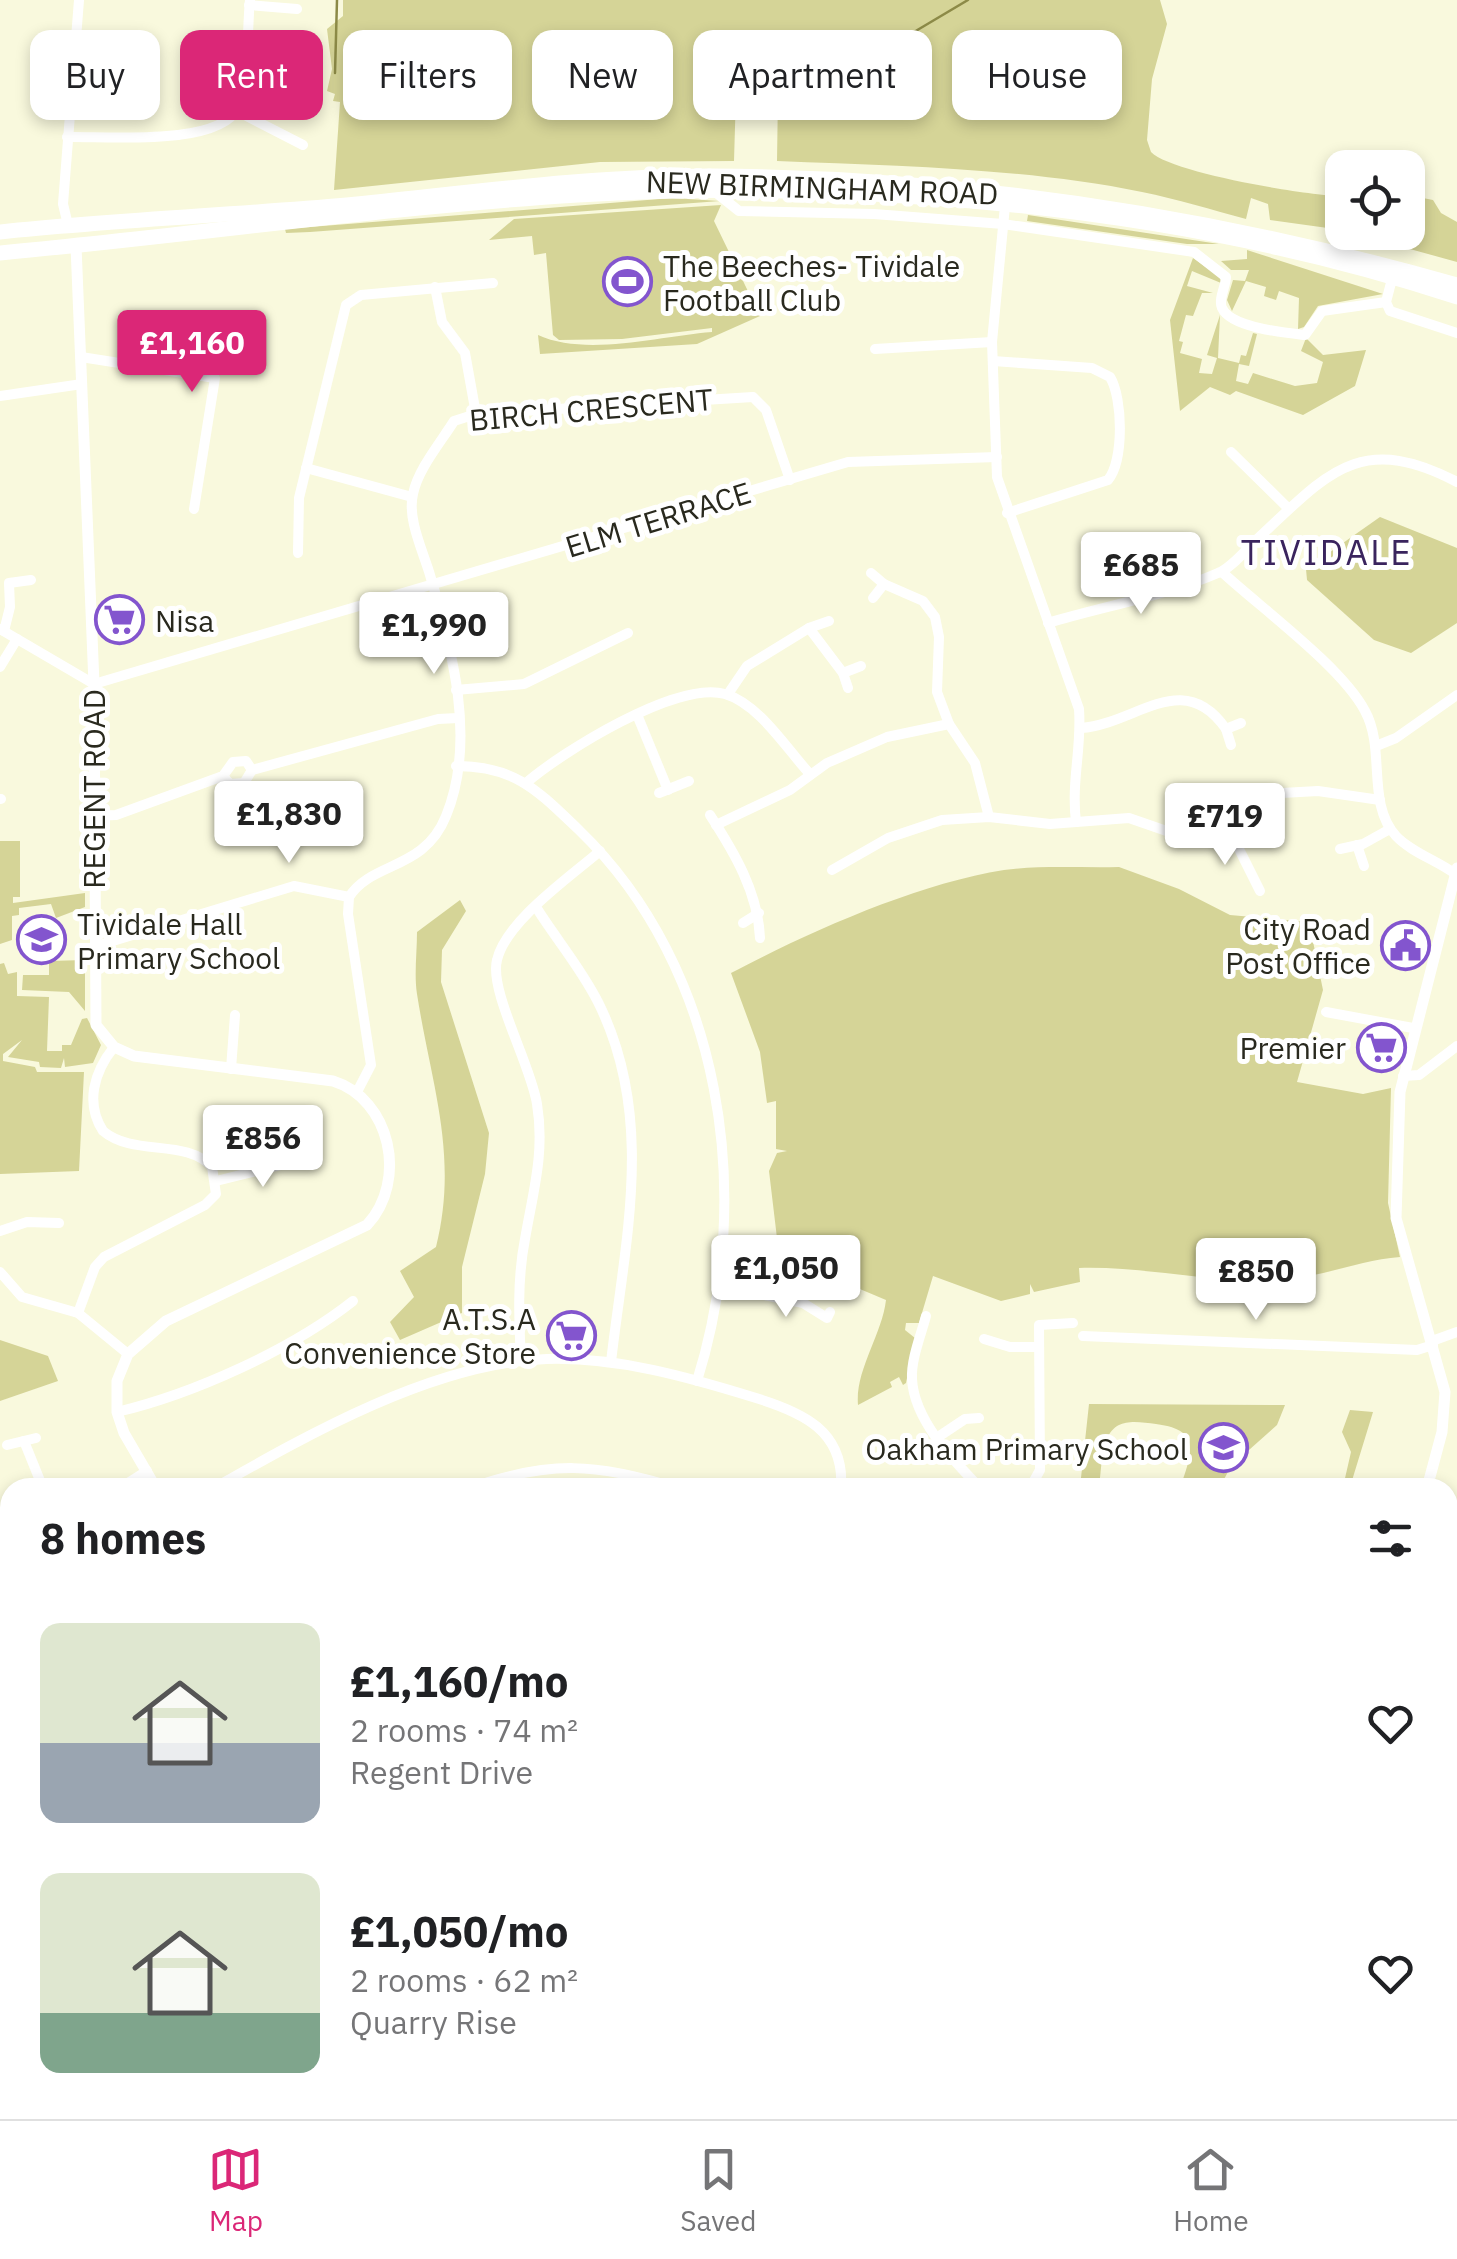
<!DOCTYPE html>
<meta charset="utf-8">
<style>
:root{--surface:#fff;--page:#f2f2f2;--text:#202124;--muted:#757577;--line:#e0e0e0;--accent:#db2777}
body{margin:0;font-family:"IBM Plex Sans",sans-serif;background:var(--page);color:var(--text);height:100vh;display:flex;flex-direction:column;font-size:38px;white-space:nowrap}
*{box-sizing:border-box;margin:0}
p{font-size:32px;color:var(--muted)}
.icon{flex:none;width:55px;height:55px;fill:none;stroke:currentColor;stroke-width:2;stroke-linecap:round;stroke-linejoin:round}
.map{position:relative;flex:1;overflow:hidden}
.sheet{position:absolute;left:0px;top:1478px;width:1458px;height:642px;display:flex;flex-direction:column;background:var(--surface);border-radius:30px 30px 0 0;box-shadow:0 5px 15px #0003}
.sheet>*{flex:none}
.top-card{position:absolute;left:30px;top:30px;width:1398px;height:90px;display:flex;gap:20px}
.tools{position:absolute;left:1325px;top:150px;display:grid;gap:20px}
.tools a{display:grid;place-items:center;width:100px;height:100px;border-radius:20px;background:var(--surface);box-shadow:0 5px 15px #0003;font-size:50px}
.price{position:absolute;translate:-50% -85px;padding:0 22px;border-radius:10px;background:#fff;color:#222;font-size:32px;line-height:65px;filter:drop-shadow(0 2px 5px #0008)}
.price::after{content:'';position:absolute;left:50%;top:60px;width:30px;height:22px;margin-left:-15px;background:inherit;clip-path:polygon(0 0,100% 0,50% 100%)}
.price.selected{background:var(--accent);color:#fff}
ul{padding:0;list-style:none}
li{display:flex;align-items:center;gap:30px;height:250px;padding:0 40px}
li span{display:grid;place-items:center;flex:none;width:280px;height:200px;border-radius:20px;color:#555}
li>.icon{margin-inline-start:auto}
span .icon{width:120px;height:120px;fill:#fffc;stroke-width:1}
li b{font-size:42px}
h2{display:flex;justify-content:space-between;align-items:center;height:120px;padding:0 40px;font-size:42px}
.pill{padding:0 35px;border-radius:20px;background:var(--surface);box-shadow:0 5px 15px #0003;font-size:35px;line-height:90px}
.pill.selected{background:var(--accent);color:#fff}
.menu{display:flex;justify-content:space-around;align-items:center;height:140px;border-top:2px solid var(--line);background:var(--surface);font-size:28px;color:var(--muted)}
.menu a{display:grid;justify-items:center;gap:5px}
.menu .selected{color:var(--accent)}
.map>svg:first-child{display:block}
.green{fill:#d5d497}
.lines{fill:none;stroke-linecap:round;stroke-linejoin:round}
.stream{stroke:#8c8a47;stroke-width:2.5}
.minor{stroke:#fff;stroke-width:10}
.tertiary{stroke:#fff;stroke-width:11}
.trunk{stroke:#fff;stroke-width:15}
.labels{text-anchor:middle;dominant-baseline:central;stroke-width:10;stroke-linejoin:round;paint-order:stroke}
.street-label{font-size:30px;fill:#29291e;stroke:#fff}
.poi-label{font-size:30px;fill:#29291e;stroke:#fff;text-anchor:end}
.quarter-label{font-size:35px;letter-spacing:2.5px;fill:#3a245e;stroke:#fff}
</style>
<div class="map">
<svg width="1457" height="2119" viewBox="0 0 1457 2119">
<rect width="100%" height="100%" fill="#f9f9dd"/>
<!-- green -->
<g class="green">
<path d="M343,0H1160L1167,24L1152,79L1147,140L1151,152C1171,173 1310,196 1342,196V230L1270,220L1268,204L1251,198L1246,219C1212,210 1177,199 1142,192C1024,168 898,166 777,161L778,94L736,93L734,161L600,162L334,190L340,102L333,101L335,94L327,91L332,69L327,29L343,16Z"/>
<polygon points="1408,195 1433,200 1441,213 1457,222 1457,262 1352,233 1408,232"/>
<polygon points="672,198 720,201 310,232 286,233 285,229"/>
<path d="M721,205L714,221L760,316L697,344L540,354L538,335C586,357 660,336 712,332V328L622,339L559,340L553,335L546,253L534,255L532,236L489,240L514,219Z"/>
<polygon points="1028,215 1219,244 1187,244 1027,221"/>
<polygon points="1247,250 1383,294 1318,306 1304,327 1298,329 1299,298 1279,291 1276,300 1264,296 1266,287 1246,281 1232,311 1227,300 1233,280 1245,281 1249,270 1231,270 1221,261 1247,259"/>
<polygon points="1193,258 1220,277 1221,283 1192,271 1187,286 1213,293 1202,293 1193,316 1186,315 1179,341 1183,342 1180,353 1202,359 1199,373 1212,374 1217,358 1207,355 1220,315 1218,358 1239,363 1241,355 1246,356 1253,333 1257,334 1249,366 1239,364 1236,381 1248,384 1253,373 1295,386 1317,383 1323,362 1301,351 1306,338 1323,355 1366,350 1355,386 1303,415 1236,391 1230,395 1210,387 1180,411 1170,320"/>
<polygon points="1380,517 1457,548 1457,623 1411,653 1374,640 1307,580 1306,569"/>
<polygon points="0,841 20,841 20,897 13,897 13,903 85,893 85,907 56,918 51,904 19,908 19,915 12,916 12,940 0,944"/>
<path d="M1119,867L1179,889L1230,915L1309,922L1323,990L1297,1082L1363,1094L1391,1088L1388,1203L1400,1257C1361,1260 1325,1276 1287,1279C1216,1285 1149,1266 1079,1268L1080,1282L1034,1292L1030,1284V1294L1001,1301L933,1276L919,1323H906L905,1330L915,1338L906,1383L903,1385L899,1377L890,1382L892,1387L858,1405C855,1370 882,1335 886,1300L779,1255L769,1171L777,1153L787,1151L776,1149V1101L767,1103L760,1052L731,973C809,932 916,884 1004,870C1041,865 1081,868 1119,867Z"/>
<path d="M460,900L466,911L442,950L441,982L489,1133L485,1174L462,1267V1313L400,1340L390,1322L414,1297L400,1271L436,1247C459,1155 431,1084 417,994C414,975 417,953 417,932Z"/>
<polygon points="85,960 85,1011 69,992 22,990 23,975 49,975 49,961"/>
<polygon points="4,963 8,974 17,972 17,996 49,997 47,1051 62,1051 62,1045 71,1045 82,1019 87,1018 101,1045 93,1063 65,1067 64,1058 61,1068 40,1067 39,1062 8,1057 22,1040 3,1054 3,1061 35,1067 37,1072 84,1072 79,1171 0,1174 0,964"/>
<polygon points="0,1340 48,1356 58,1381 0,1401"/>
<path d="M1089,1404L1285,1405L1277,1425L1231,1466L1220,1487H1189L1183,1479C1195,1445 1195,1429 1156,1424C1137,1422 1116,1417 1107,1439C1101,1454 1101,1472 1099,1487H1080Z"/>
<polygon points="1350,1410 1373,1412 1350,1487 1343,1487 1351,1452 1342,1432"/>
<polygon points="10,1886 10,2110 474,2110 480,2119 0,2119 0,1895"/>
<polygon points="490,2110 1143,2110 1148,2119 496,2119"/>
</g>
<g class="lines">
<!-- stream -->
<g class="stream">
<polyline points="914,32 968,0"/>
<polyline points="335,73 337,0"/>
<polyline points="79,2110 81,2119"/>
<polyline points="998,2110 1014,2119"/>
<polyline points="231,2119 259,2110"/>
<polyline points="1263,2119 1270,2110"/>
</g>
<!-- minor -->
<g class="minor">
<polyline points="249,5 297,9"/>
<polyline points="237,111 303,145"/>
<path d="M67,137C106,136 218,147 238,108C249,86 247,27 250,0"/>
<path d="M714,191L739,211L874,214L1003,224L1194,252L1226,277C1226,286 1218,299 1222,308C1231,328 1287,333 1305,335L1322,311L1386,302"/>
<path d="M1005,206L992,342L997,477L1079,709C1082,748 1071,781 1076,822"/>
<polyline points="68,225 63,204 79,0"/>
<polyline points="1392,279 1386,302 1390,311 1457,333"/>
<polyline points="435,287 442,322 465,353 476,414"/>
<polyline points="875,349 992,342"/>
<polyline points="81,357 215,378 194,509"/>
<path d="M993,361L1092,368L1110,377C1123,398 1124,461 1108,480L1007,513"/>
<polyline points="0,396 82,384"/>
<polyline points="1231,452 1288,508"/>
<polyline points="306,468 412,497"/>
<polyline points="298,553 299,498 346,305 361,295 493,283"/>
<path d="M1222,572C1261,608 1342,667 1365,711C1386,749 1366,803 1396,836C1411,852 1436,860 1454,873"/>
<polyline points="871,573 884,584 873,598"/>
<polyline points="884,584 923,601 935,617 939,637 937,692 949,724"/>
<path d="M1048,623C1104,606 1165,596 1218,573C1231,568 1243,553 1253,543C1324,478 1356,429 1457,482"/>
<polyline points="809,628 829,621"/>
<polyline points="0,629 94,684 848,462 997,457"/>
<polyline points="4,631 10,607 9,583 31,580"/>
<polyline points="0,667 17,639"/>
<polyline points="848,688 843,673 861,666"/>
<polyline points="456,690 524,684 628,633"/>
<polyline points="728,694 747,666 809,628 843,673"/>
<polyline points="638,717 668,790"/>
<path d="M1081,728C1136,724 1183,667 1226,729"/>
<polyline points="1231,745 1226,729 1241,723"/>
<polyline points="1376,746 1396,738 1457,695"/>
<path d="M456,766C516,766 538,791 579,830C723,969 755,1196 697,1381"/>
<polyline points="252,770 438,719 458,718"/>
<path d="M526,783C562,752 677,680 725,694C759,704 786,748 809,773"/>
<polyline points="659,793 689,781"/>
<polyline points="0,799 1,799"/>
<path d="M710,815C734,852 758,892 760,938"/>
<polyline points="95,816 116,815 223,776 233,762 246,761 252,770 244,783 230,784 223,776"/>
<polyline points="716,825 790,790 827,763 887,737 949,724 975,763 989,817"/>
<polyline points="1227,825 1260,891"/>
<polyline points="1357,845 1364,866"/>
<polyline points="1340,849 1363,844 1390,829"/>
<polyline points="832,870 888,838 942,820 989,817 1050,824 1129,818 1181,836 1198,835 1227,825 1282,793 1318,791 1380,800"/>
<polyline points="349,897 348,914 371,1065 358,1090"/>
<path d="M536,907C556,939 581,968 598,1002C656,1118 625,1240 611,1362"/>
<polyline points="743,923 759,913"/>
<path d="M93,947L294,886L349,897C372,861 424,871 446,816C477,741 452,649 430,575C423,551 407,519 413,494C418,469 441,442 454,421L476,414L753,397L766,410L790,480"/>
<polyline points="1326,1012 1413,1028"/>
<polyline points="231,1069 235,1015"/>
<polyline points="1403,1076 1419,1075 1457,1046"/>
<polyline points="216,1181 301,1160"/>
<polyline points="0,1231 27,1222 59,1223"/>
<polyline points="0,1272 22,1297 78,1313 128,1354"/>
<polyline points="719,1286 803,1303 827,1318 830,1312"/>
<path d="M78,1313L95,1267L104,1257L205,1205L216,1194L212,1167C186,1138 134,1157 103,1131C85,1103 94,1072 114,1047"/>
<path d="M926,1316C921,1335 911,1359 912,1379C914,1420 953,1460 980,1488"/>
<polyline points="1083,1336 1417,1350 1433,1345"/>
<polyline points="984,1339 1010,1347 1038,1347"/>
<polyline points="1432,1341 1457,1332"/>
<path d="M521,1361C519,1321 517,1279 525,1239C533,1192 545,1153 537,1104C531,1065 489,991 497,960C506,921 570,877 600,851"/>
<path d="M117,1412C193,1394 291,1350 353,1301"/>
<polyline points="938,1437 965,1419 979,1418"/>
<polyline points="24,1441 43,1488"/>
<polyline points="7,1445 36,1438"/>
<polyline points="120,1488 147,1471"/>
<path d="M214,1488C309,1434 436,1362 547,1359C618,1357 688,1377 756,1398C802,1412 845,1431 841,1488"/>
<path d="M470,1488C550,1460 597,1463 677,1488"/>
<polyline points="1030,1488 1040,1470 1039,1325 1073,1323"/>
<polyline points="1448,1968 1457,1963"/>
<polyline points="480,2110 486,2119"/>
<polyline points="1283,2110 1283,2119"/>
</g>
<!-- tertiary -->
<g class="tertiary">
<path d="M76,246L94,684L96,1025L114,1047L134,1056L333,1081C391,1099 408,1181 367,1225L166,1321L128,1354L117,1381V1412L124,1433L156,1488"/>
<polyline points="1427,1488 1442,1432 1445,1392 1396,1218 1400,1092 1457,868"/>
<polyline points="1448,1730 1457,1729"/>
<polyline points="0,1742 10,1739"/>
<polyline points="1440,2110 1456,2119"/>
</g>
<!-- trunk -->
<g class="trunk">
<path d="M0,232C116,220 232,215 347,205C468,193 588,176 710,176C963,177 1214,216 1457,285"/>
<path d="M0,253C192,235 385,207 578,195C863,178 1185,207 1457,297"/>
</g>
</g>
<!-- icons -->
<defs>
<symbol id="stadium-ring" viewBox="-11 -11 22 22"><circle r="9.5" fill="#fff" stroke="#8355ce" stroke-width="1.5"/><path d="M0-5a6.5 5 0 1 0 0 10a6.5 5 0 1 0 0-10ZM-3.5-1.8h7v3.6h-7Z" fill="#8355ce"/></symbol>
<symbol id="supermarket-ring" viewBox="-11 -11 22 22"><circle r="9.5" fill="#fff" stroke="#8355ce" stroke-width="1.5"/><path d="M-6-5.5h2.5l.6 2H6L4.5 2H-2.5L-4.4-4H-6ZM-1.5 3.2a1.3 1.3 0 1 0 .1 0ZM3 3.2a1.3 1.3 0 1 0 .1 0Z" fill="#8355ce"/></symbol>
<symbol id="school-ring" viewBox="-11 -11 22 22"><circle r="9.5" fill="#fff" stroke="#8355ce" stroke-width="1.5"/><path d="M0-5L7-2L0 1L-7-2ZM-4 1L0 2.5L4 1V4Q0 6-4 4Z" fill="#8355ce"/></symbol>
<symbol id="civic-ring" viewBox="-11 -11 22 22"><circle r="9.5" fill="#fff" stroke="#8355ce" stroke-width="1.5"/><path d="M-.6-6.5H3V-4.5H.6V-3L4-1V1h2V6H-6V1h2V-1L-.6-3ZM-1.2 2.5V6h2.4V2.5Z" fill="#8355ce"/></symbol>
</defs>
<g fill-rule="evenodd">
<use href="#stadium-ring" x="600" y="254" width="55" height="55"/>
<use href="#supermarket-ring" x="92" y="592" width="55" height="55"/>
<use href="#school-ring" x="14" y="912" width="55" height="55"/>
<use href="#civic-ring" x="1378" y="918" width="55" height="55"/>
<use href="#supermarket-ring" x="1354" y="1020" width="55" height="55"/>
<use href="#supermarket-ring" x="544" y="1308" width="55" height="55"/>
<use href="#school-ring" x="1196" y="1420" width="55" height="55"/>
</g>
<g class="labels">
<!-- street labels -->
<g class="street-label">
<text transform="translate(822 187) rotate(2)">NEW BIRMINGHAM ROAD</text>
<text transform="translate(591 409) rotate(-5)">BIRCH CRESCENT</text>
<text transform="translate(658 519) rotate(-17)">ELM TERRACE</text>
<text transform="translate(93 789) rotate(-90)">REGENT ROAD</text>
</g>
<!-- poi labels -->
<g class="poi-label">
<text x="663" y="265" text-anchor="start">The Beeches- Tividale<tspan x="663" dy="34">Football Club</tspan></text>
<text x="155" y="620" text-anchor="start">Nisa</text>
<text x="77" y="923" text-anchor="start">Tividale Hall<tspan x="77" dy="34">Primary School</tspan></text>
<text x="1371" y="928">City Road<tspan x="1371" dy="34">Post Office</tspan></text>
<text x="1346" y="1047">Premier</text>
<text x="536" y="1318">A.T.S.A<tspan x="536" dy="34">Convenience Store</tspan></text>
<text x="1188" y="1448">Oakham Primary School</text>
</g>
<!-- quarter labels -->
<g class="quarter-label">
<text x="1327" y="552">TIVIDALE</text>
</g>
</g>
</svg>
<div class="tools">
<a><svg class="icon" aria-label="locate" viewBox="0 0 24 24"><circle cx="12" cy="12" r="6"/><path d="M12 2v4M12 18v4M2 12h4M18 12h4"/></svg></a>
</div>
<b class="price selected" style="left:192px;top:395px">£1,160</b>
<b class="price" style="left:1141px;top:617px">£685</b>
<b class="price" style="left:434px;top:677px">£1,990</b>
<b class="price" style="left:289px;top:866px">£1,830</b>
<b class="price" style="left:1225px;top:868px">£719</b>
<b class="price" style="left:263px;top:1190px">£856</b>
<b class="price" style="left:786px;top:1320px">£1,050</b>
<b class="price" style="left:1256px;top:1323px">£850</b>
<div class="top-card">
<a class="pill">Buy</a>
<a class="pill selected">Rent</a>
<a class="pill">Filters</a>
<a class="pill">New</a>
<a class="pill">Apartment</a>
<a class="pill">House</a>
</div>
<section class="sheet">
<h2>8 homes<svg class="icon" aria-label="filters" viewBox="0 0 24 24"><path d="M4 7h16M4 17h16"/><circle cx="9" cy="7" r="2"/><circle cx="15" cy="17" r="2"/></svg></h2>
<ul>
<li><span style="background:linear-gradient(#dfe7d0 60%,#9aa5b1 0)"><svg class="icon" aria-label="home" viewBox="0 0 24 24"><path d="M3 11l9-7 9 7M6 9v11h12V9"/></svg></span><div><b>£1,160/mo</b><p>2 rooms · 74 m²</p><p>Regent Drive</p></div><svg class="icon" aria-label="heart" viewBox="0 0 24 24"><path d="M12 20l-8-8c-3-5 5-10 8-4 3-6 11-1 8 4z"/></svg></li>
<li><span style="background:linear-gradient(#dfe7d0 70%,#7fa58c 0)"><svg class="icon" aria-label="home" viewBox="0 0 24 24"><path d="M3 11l9-7 9 7M6 9v11h12V9"/></svg></span><div><b>£1,050/mo</b><p>2 rooms · 62 m²</p><p>Quarry Rise</p></div><svg class="icon" aria-label="heart" viewBox="0 0 24 24"><path d="M12 20l-8-8c-3-5 5-10 8-4 3-6 11-1 8 4z"/></svg></li>
</ul>
</section>
</div>
<nav class="menu">
<a class="selected"><svg class="icon" aria-label="map" viewBox="0 0 24 24"><path d="M3 6l6-2 6 2 6-2v14l-6 2-6-2-6 2zM9 4v14M15 6v14"/></svg>Map</a>
<a><svg class="icon" aria-label="saved" viewBox="0 0 24 24"><path d="M7 4h10v16l-5-4-5 4z"/></svg>Saved</a>
<a><svg class="icon" aria-label="home" viewBox="0 0 24 24"><path d="M3 11l9-7 9 7M6 9v11h12V9"/></svg>Home</a>
</nav>
